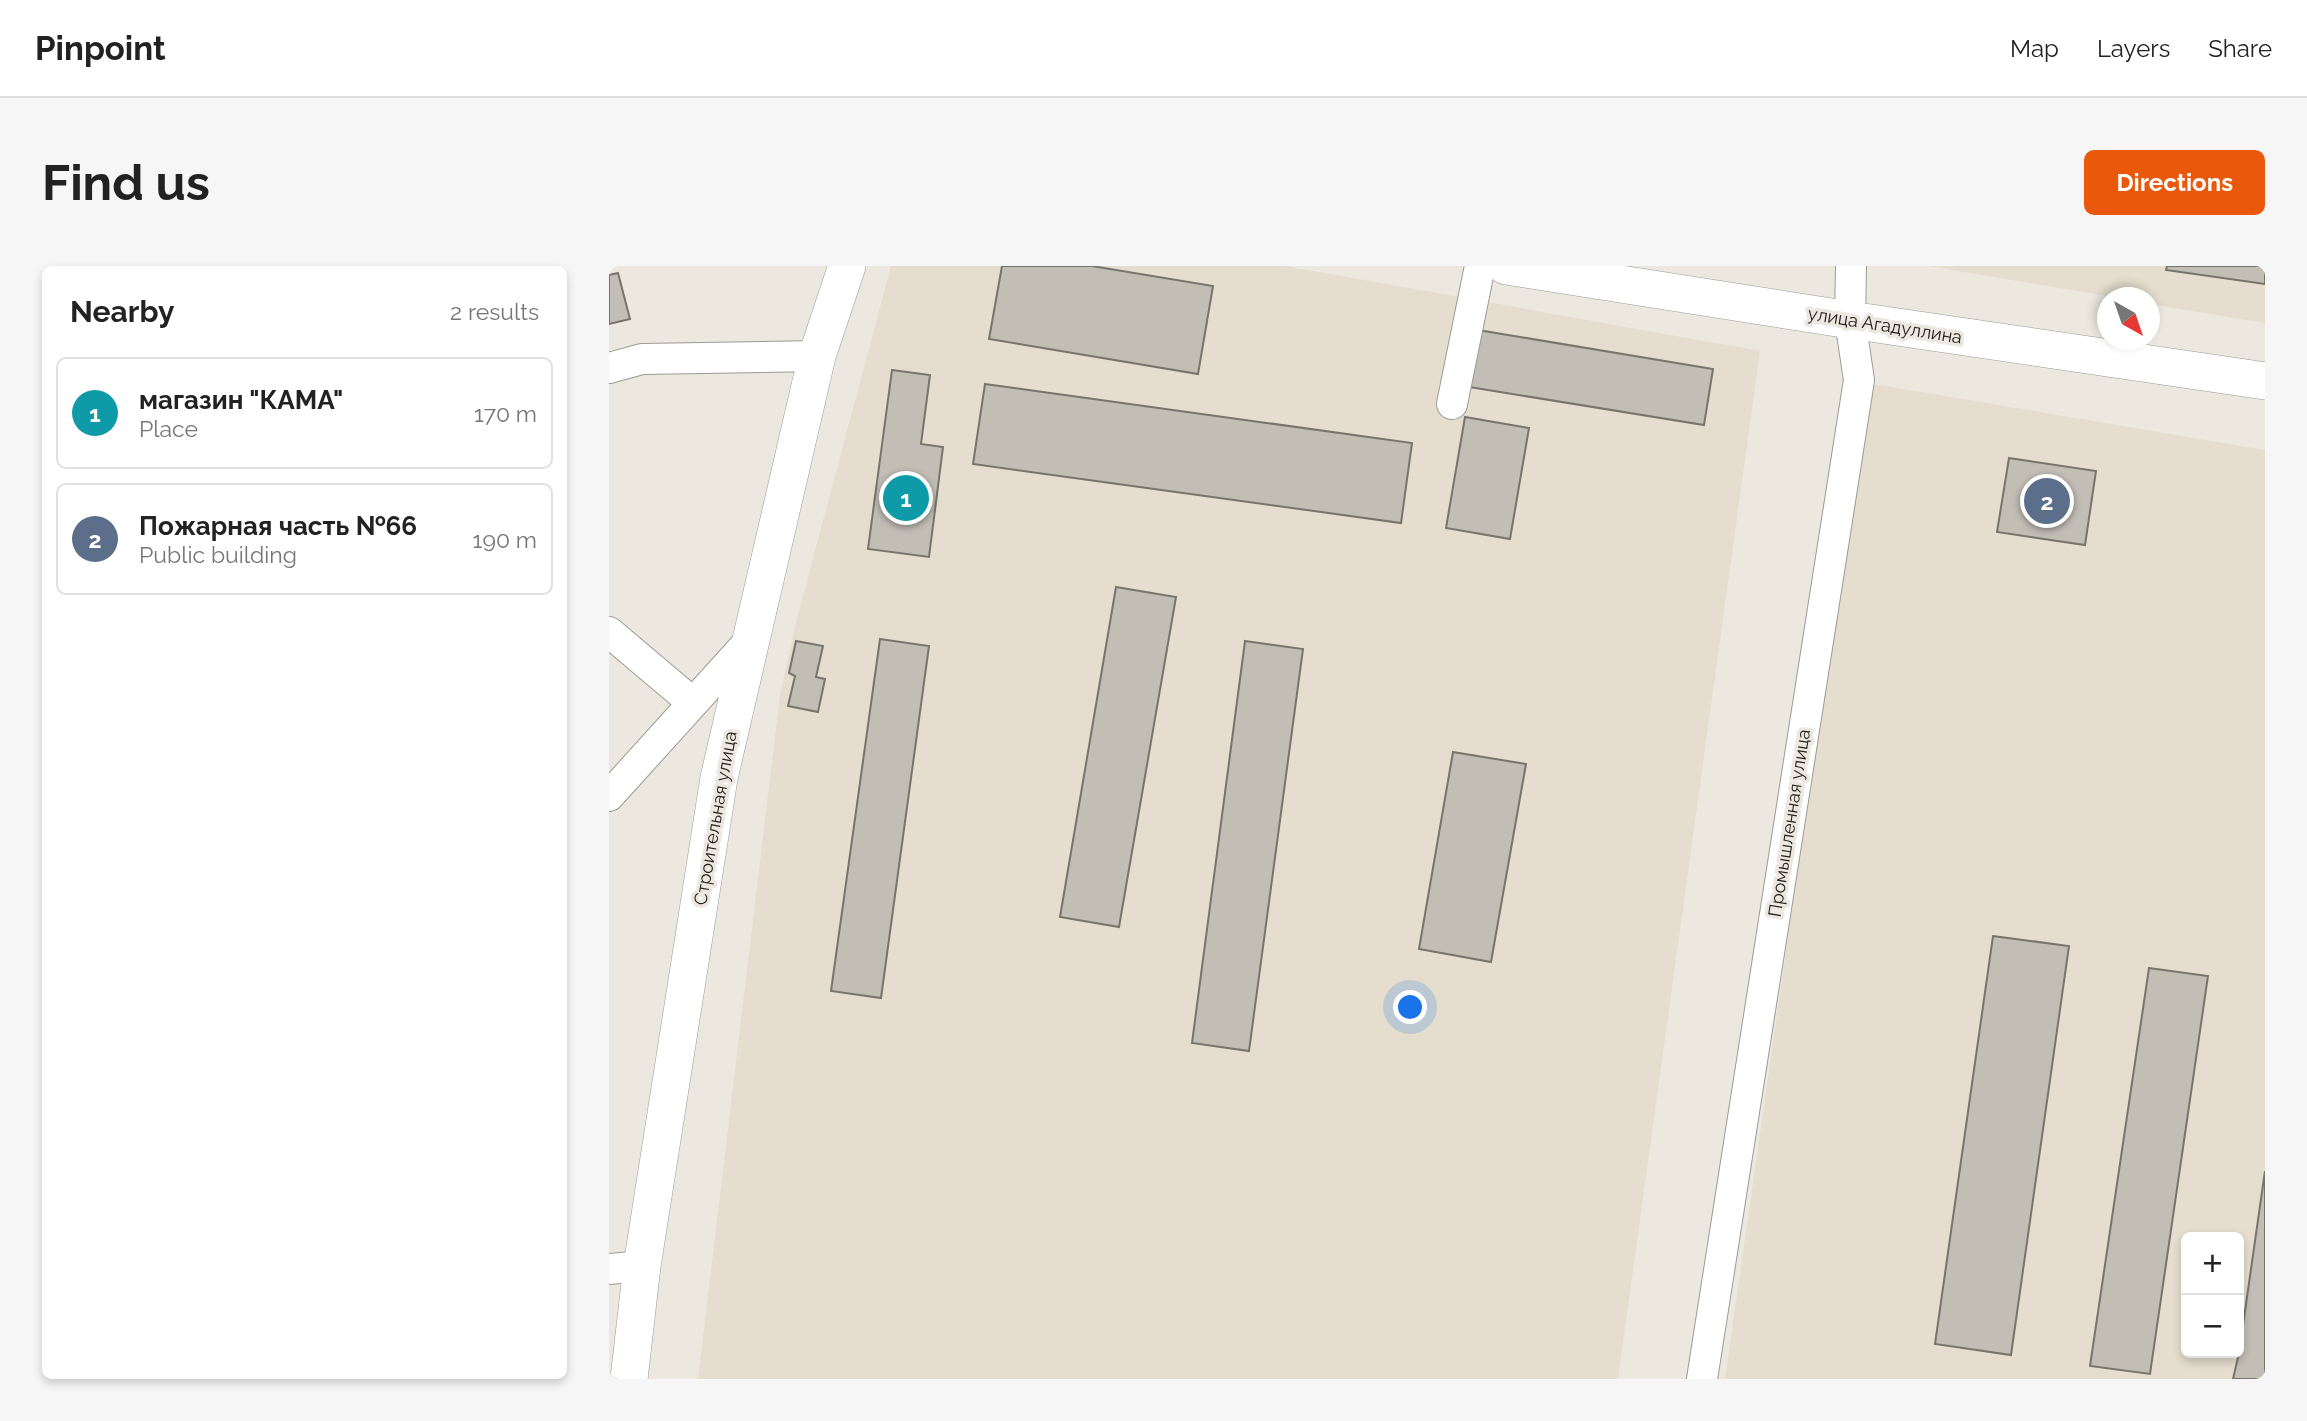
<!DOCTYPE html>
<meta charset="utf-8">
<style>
body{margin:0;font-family:Raleway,sans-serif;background:#f6f6f6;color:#222}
.controls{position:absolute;right:21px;bottom:21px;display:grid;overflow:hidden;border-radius:10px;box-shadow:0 4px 10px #0003}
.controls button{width:63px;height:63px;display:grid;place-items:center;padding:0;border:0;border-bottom:2px solid #e0e0e0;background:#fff;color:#222;font:35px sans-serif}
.compass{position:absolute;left:1488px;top:21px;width:63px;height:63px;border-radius:50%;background:#fff;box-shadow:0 4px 10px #0003;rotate:140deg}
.you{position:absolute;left:802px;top:742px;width:24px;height:24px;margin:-18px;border:5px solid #fff;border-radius:50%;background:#1a73e8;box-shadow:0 0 0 10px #1a73e833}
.badge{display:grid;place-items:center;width:46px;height:46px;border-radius:50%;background:#ea580c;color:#fff;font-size:23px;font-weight:700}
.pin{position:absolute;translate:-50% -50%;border:4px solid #fff;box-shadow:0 2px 7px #0006}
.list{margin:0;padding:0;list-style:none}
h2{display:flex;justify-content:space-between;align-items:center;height:91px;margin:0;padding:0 28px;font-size:30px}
h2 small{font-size:23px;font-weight:400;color:#767676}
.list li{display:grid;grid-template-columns:46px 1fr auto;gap:21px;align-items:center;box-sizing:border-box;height:112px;margin:0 14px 14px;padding:0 14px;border:2px solid #e0e0e0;border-radius:10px}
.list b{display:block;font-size:26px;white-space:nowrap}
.list p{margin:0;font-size:23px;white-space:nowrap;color:#767676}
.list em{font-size:23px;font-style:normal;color:#767676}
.map{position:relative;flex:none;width:1656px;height:1113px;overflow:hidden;border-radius:10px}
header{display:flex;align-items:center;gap:42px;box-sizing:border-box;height:98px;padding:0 35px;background:#fff;border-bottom:2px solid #e0e0e0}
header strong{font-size:33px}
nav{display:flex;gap:38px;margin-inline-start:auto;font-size:24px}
.intro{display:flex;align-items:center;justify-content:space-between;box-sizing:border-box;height:168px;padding:0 42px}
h1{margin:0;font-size:49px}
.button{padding:18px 32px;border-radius:10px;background:#ea580c;color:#fff;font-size:24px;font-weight:700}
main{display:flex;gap:42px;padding:0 42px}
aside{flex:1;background:#fff;border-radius:10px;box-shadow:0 4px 10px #0003}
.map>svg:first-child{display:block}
</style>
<header>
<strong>Pinpoint</strong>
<nav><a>Map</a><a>Layers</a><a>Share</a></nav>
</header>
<div class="intro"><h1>Find us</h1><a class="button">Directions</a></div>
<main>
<aside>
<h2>Nearby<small>2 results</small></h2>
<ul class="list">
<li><span class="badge" style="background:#0f9aa8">1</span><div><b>магазин &quot;КАМА&quot;</b><p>Place</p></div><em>170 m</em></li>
<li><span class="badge" style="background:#5c6f8a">2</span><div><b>Пожарная часть №66</b><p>Public building</p></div><em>190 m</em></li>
</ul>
</aside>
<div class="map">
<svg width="1656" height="1113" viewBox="0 0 1656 1113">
<rect width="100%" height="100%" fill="#ece8e0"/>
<path fill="#e5dece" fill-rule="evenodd" d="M282 0H677L1151 85 1009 1113H89L171 429 187 356Z
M1319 0H1656V57L1541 38 1540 32 1504 31Z
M1258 117 1656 184V1113H1116ZM1577 971H1630V1087H1577Z"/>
<path fill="#c2beb6" stroke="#77746c" stroke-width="2" d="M393 0H483L604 20 589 108 380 73Z
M1558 0H1656V18L1557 4Z
M9 7 21 53 0 58V9Z
M863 63 1104 103 1095 159 854 120Z
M283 104 321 109 312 178 334 181 320 291 259 283Z
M376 118 803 177 792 257 364 198Z
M856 151 920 162 901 273 837 262Z
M1400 192 1487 205 1476 279 1388 266Z
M507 321 567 331 510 661 451 651Z
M271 373 320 380 272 732 222 725Z
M187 375 214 380 207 411 216 413 209 446 179 440 186 410 180 407Z
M636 375 694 383 640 785 583 777Z
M844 486 917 498 882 696 810 683Z
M1384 670 1460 680 1402 1089 1326 1078Z
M1540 702 1599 710 1541 1108 1481 1100Z
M1656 905V1113H1624L1630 1087Z"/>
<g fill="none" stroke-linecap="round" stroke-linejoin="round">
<g stroke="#9d9a92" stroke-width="32">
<path id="minor" d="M0 102 33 93 208 90
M843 138 871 0
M0 366 84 437
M0 530 143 372
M0 1003 33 1000
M1093 1113 1250 114 1241 54 1242 0"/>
</g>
<g stroke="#9d9a92" stroke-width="38">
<path id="major" d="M897 0 1241 54 1656 115
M20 1113 33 1000 110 512 208 90 238 0"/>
</g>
<use href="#minor" stroke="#fff" stroke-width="30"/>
<use href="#major" stroke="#fff" stroke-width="37"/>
</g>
<g text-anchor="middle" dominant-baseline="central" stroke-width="7" stroke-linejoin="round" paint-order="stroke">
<g font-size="18" fill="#23211e" stroke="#ece8e0">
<text transform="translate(1276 59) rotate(9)">улица Агадуллина</text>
<text transform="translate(106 552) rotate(-80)">Строительная улица</text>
<text transform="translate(1180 557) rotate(-81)">Промышленная улица</text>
</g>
</g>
</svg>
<div class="controls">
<button>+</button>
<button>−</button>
</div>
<svg class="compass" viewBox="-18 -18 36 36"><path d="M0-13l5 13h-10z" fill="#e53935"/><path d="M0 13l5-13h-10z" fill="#767676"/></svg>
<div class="you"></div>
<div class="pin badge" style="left:297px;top:232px;background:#0f9aa8">1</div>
<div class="pin badge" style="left:1438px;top:235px;background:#5c6f8a">2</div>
</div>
</main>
